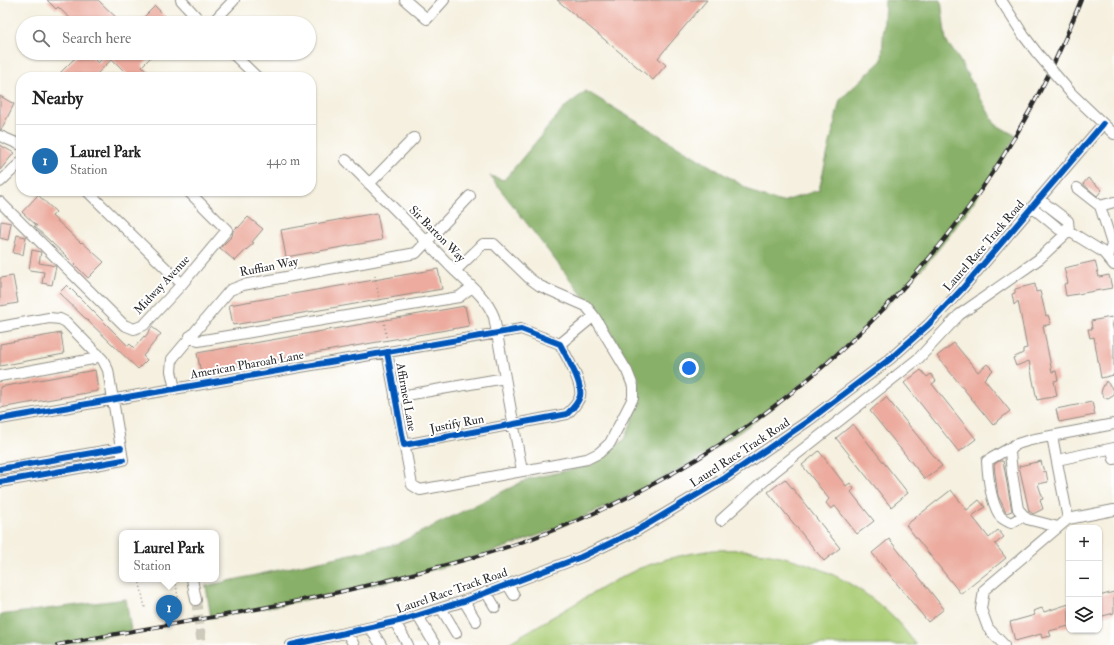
<!DOCTYPE html>
<meta charset="utf-8">
<style>
body{margin:0;font-family:"IM FELL Double Pica",serif;background:#f6f6f6;color:#222}
.controls{position:absolute;right:12px;bottom:12px;display:grid;overflow:hidden;border-radius:8px;box-shadow:0 1px 3px #0004}
.controls button{width:36px;height:36px;display:grid;place-items:center;padding:0;border:0;border-bottom:1px solid #e0e0e0;background:#fff;color:#222;font:20px sans-serif}
.you{position:absolute;left:689px;top:368px;width:14px;height:14px;margin:-10px;border:3px solid #fff;border-radius:50%;background:#1a73e8;box-shadow:0 0 0 6px #1a73e833}
.badge{display:grid;place-items:center;width:26px;height:26px;border-radius:50%;background:#1f6fb2;color:#fff;font-size:13px;font-weight:700}
.pin{position:absolute;translate:-50% -33px;filter:drop-shadow(0 1px 2px #0008)}
.pin::after{content:'';position:absolute;top:21px;width:14px;height:12px;background:inherit;clip-path:polygon(0 0,100% 0,50% 100%)}
.popup{position:absolute;left:119px;top:530px;width:100px;height:52px;box-sizing:border-box;display:grid;place-content:center;border-radius:8px;background:#fff;filter:drop-shadow(0 1px 3px #0005);font-size:13px;white-space:nowrap;color:#767676}
.popup b{font-size:15px;color:#222}
.popup::after{content:'';position:absolute;left:50%;top:100%;margin-left:-8px;border:8px solid transparent;border-top-color:#fff}
.list{margin:0;padding:0;list-style:none}
h2{display:flex;justify-content:space-between;align-items:center;height:52px;margin:0;padding:0 16px;font-size:17px}
h2 small{font-size:13px;font-weight:400;color:#767676}
.list li{display:grid;grid-template-columns:26px 1fr auto;gap:12px;align-items:center;box-sizing:border-box;height:72px;padding:0 16px;border-top:1px solid #e0e0e0}
.list b{display:block;font-size:15px;white-space:nowrap}
.list p{margin:0;font-size:13px;white-space:nowrap;color:#767676}
.list em{font-size:13px;font-style:normal;color:#767676}
.icon{flex:none;width:22px;height:22px;fill:none;stroke:currentColor;stroke-width:2;stroke-linecap:round;stroke-linejoin:round}
.map{position:relative;flex:none;width:1114px;height:645px;overflow:hidden}
.search{position:absolute;background:#fff;box-shadow:0 1px 3px #0004;left:16px;top:16px;width:300px;height:44px;display:flex;align-items:center;gap:10px;box-sizing:border-box;padding:0 14px;border-radius:22px;color:#767676;font-size:15px}
.panel{position:absolute;background:#fff;box-shadow:0 1px 3px #0004;left:16px;top:72px;width:300px;height:124px;border-radius:16px}
.map>svg:first-child{display:block}
</style>
<div class="map">
<svg width="1114" height="645" viewBox="0 0 1114 645">
<rect width="100%" height="100%" fill="#fff"/>
<filter id="ink" filterUnits="userSpaceOnUse"><feTurbulence type="fractalNoise" baseFrequency=".025" numOctaves="2"/><feDisplacementMap in="SourceGraphic" scale="8" xChannelSelector="R" yChannelSelector="G"/><feConvolveMatrix kernelMatrix="1 2 1 2 8 2 1 2 1" color-interpolation-filters="sRGB"/></filter>
<filter id="wash" filterUnits="userSpaceOnUse"><feTurbulence type="fractalNoise" baseFrequency=".012" numOctaves="4" result="noise"/><feDisplacementMap in="SourceGraphic" scale="16" xChannelSelector="R" yChannelSelector="G"/><feGaussianBlur stdDeviation="0.9" result="paint"/><feColorMatrix in="noise" values="0 0 0 0 0 0 0 0 0 0 0 0 0 0 0 0 0 1.4 0 .05"/><feComposite in="paint" operator="in"/></filter>
<g filter="url(#wash)">
<rect width="100%" height="100%" fill="#f5f0df"/>
<path fill="#abcd76" stroke="#6b7c50" d="M713 550C728 550 743 549 758 552 819 560 881 593 916 645H505L612 582 640 568 667 559 688 554Z"/>
<path fill="#88b067" stroke="#5a6e49" d="M885 0H941L946 41 957 56 995 124 1016 136C985 187 951 238 910 282 899 294 887 305 875 316 860 331 846 347 830 361 819 371 807 379 796 388 783 399 771 409 758 419 704 458 644 491 583 517 466 569 337 595 211 618L206 586 397 544 528 479 592 465 625 439 639 403 636 379 611 332 490 176 504 180 565 107 586 91 760 196 782 202 819 190 840 100 882 60Z
M126 599 131 631 57 645H0V615Z"/>
<g id="blocks">
<path fill="#ecab9e" d="M47 0H98L122 23H75L58 7 56 9Z
M557 0H707L658 58 666 65 653 80Z
M155 6 172 23H138Z
M80 53H88L98 63 107 54 106 53H155L142 66 154 77H130L112 59 94 77H56Z
M0 96 14 104 1 130H0Z
M0 145 14 153 0 170Z
M1088 178 1102 190 1097 196 1083 184Z
M38 195 56 212 52 216 81 243 82 242 104 262 88 278 66 256 34 226H37L22 212Z
M377 213 382 240 286 257 281 230Z
M248 217 263 229 252 242 254 243 246 250 235 261 220 248 232 236 233 231 237 227 238 228Z
M1 221 11 223 8 240 0 238Z
M17 235 26 237 23 255 13 253Z
M32 250 41 252 39 263 56 266 52 285 42 283 44 272 29 270Z
M1095 261 1099 277 1109 275 1112 288 1066 296 1064 284 1068 283 1064 268Z
M438 269 442 289 233 325 229 305Z
M13 276 18 303 0 306V278Z
M1035 284 1036 292 1040 291 1046 316 1048 315 1051 324 1043 326 1052 372 1056 371 1058 380 1054 381 1057 396 1037 400 1029 361 1016 366 1013 358 1023 353V349L1027 348 1018 301 1014 305 1012 294 1015 293V289Z
M67 285 128 346 130 344 134 348 144 336 145 337 152 327 161 334 143 356 147 360 138 369 59 293Z
M465 306 469 326 201 373 197 353Z
M1111 317 1114 333V375L1101 378 1094 337 1090 338 1088 329H1092L1091 321Z
M61 333 64 354 0 366V344Z
M954 343 978 372 987 364 993 370 984 379 1010 411 993 425 937 356Z
M95 370 98 391 0 408V387Z
M921 370 927 377 931 374 936 381 932 384 976 439 959 452 904 383Z
M1106 381 1114 390 1113 396 1108 399 1104 398 1101 393 1102 389Z
M886 397 942 466 925 479 870 411Z
M1092 402 1095 415 1059 422 1056 409Z
M853 424 908 493 891 507 836 438Z
M819 451 846 486 850 483 854 489 851 492 874 521 857 534 835 506 831 509 826 503 829 499 802 465Z
M999 461H1003L1012 511 1006 513 998 495 995 474 994 465Z
M1041 461 1044 472 1046 471 1048 482 1038 484 1043 499 1040 500 1043 509 1033 514 1029 511 1019 466Z
M785 479 840 548 824 561 768 492Z
M951 490 967 510 979 500 985 507 972 516 989 538 998 530 1004 537 995 544 1006 558 961 594 906 525Z
M889 539 944 609 928 622 872 553Z
M1114 592V613L1099 617V596Z
M1069 604V626L1049 631 1051 636 1042 638 1041 634 1015 641 1010 622 1035 615 1033 611 1042 608 1044 612Z"/>
</g>
</g>
<g filter="url(#ink)">
<use href="#blocks" fill-opacity="0" stroke="#908e85" stroke-width="1"/>
<g fill="none" stroke-linecap="round" stroke-linejoin="round">
<path stroke="#cdc9bb" stroke-width="10" stroke-dasharray="10 5" stroke-linecap="butt" d="M196 600 202 645"/>
<g stroke="#908e85" stroke-width="12">
<path id="minor" d="M181 0 202 23
M405 0 427 19 444 0
M1001 0 1024 36 1037 53
M212 23 234 0
M232 53 257 77
M1071 93 1114 134
M0 136 21 145
M346 160C381 196 417 231 451 267 467 283 486 296 494 317L522 471
M0 182 21 162
M369 184 414 138
M1077 188 1100 206
M87 191 182 284
M0 202 124 325 134 329 144 325 182 284 227 230 188 191
M1032 207 1059 229 1069 231 1068 221 1039 199
M1108 258 1112 244 1100 206 1114 202
M0 327 49 318 60 319 66 322 103 360 108 370 123 460 0 482
M190 336 198 341 459 297 472 287
M560 344 594 316
M387 352 412 485 420 490 587 459 599 453 610 443 633 398V386L627 371 594 316 586 306 540 286 529 278 494 244H483L455 271
M0 376 93 359 98 354
M175 389 171 371 172 359 230 290 243 285 416 253 470 196
M395 397 505 378
M0 419 521 329 560 344C566 356 583 383 580 396 578 404 572 409 567 414L404 445
M1052 436 1068 519
M1013 446 987 461C988 478 991 502 1000 516 1002 519 1007 521 1011 523L1023 516
M1112 449 1114 459
M1057 460 1114 448
M0 469 121 448
M721 520 774 472 919 358 959 315 1039 259 1069 231 1103 252 1114 265
M1058 527 1027 519 1018 509 1012 473 1010 452 1014 445 1030 440 1114 424
M192 579 196 600
M508 585 514 595
M486 592 495 607
M464 601 476 621
M441 608 456 633
M418 616 435 645
M395 622 408 645
M370 628 381 645
M347 633 354 645
M291 645 403 620 464 601 581 557 638 530 725 478 808 421 890 359 928 325 962 289 1103 124
M1004 645 988 628 981 609 984 590 1068 519 1114 510"/>
</g>
<path stroke="#908e85" stroke-width="1.5" stroke-dasharray="1 3" stroke-linecap="butt" d="M375 276 379 298 381 301
M384 320 387 343
M139 579 145 608
M166 618V608L177 603 178 598 176 583"/>
<use href="#minor" stroke="#fff" stroke-width="10"/>
<g stroke="#2b2b2b" stroke-width="4">
<path id="rail" d="M57 645C137 629 217 618 297 601 358 589 418 573 478 556 752 476 979 266 1081 0"/>
</g>
<use href="#rail" stroke="#fff" stroke-width="2.5" stroke-dasharray="8" stroke-linecap="butt"/>
<g stroke="#908e85" stroke-width="12" stroke-linecap="butt">
<path id="minor-bridge" d="M1037 53 1071 93"/>
</g>
<use href="#minor-bridge" stroke="#fff" stroke-width="10"/>
<g stroke="#fff" stroke-width="8">
<path id="cycleway" d="M0 419 521 329 560 344C566 356 583 383 580 396 578 404 572 409 567 414L404 445 387 352
M0 469 121 448
M0 482 123 460
M291 645 403 620 464 601 581 557 638 530 725 478 808 421 890 359 928 325 962 289 1103 124"/>
</g>
<use href="#cycleway" stroke="#0057b8" stroke-width="6"/>
</g>
</g>
<g text-anchor="middle" dominant-baseline="central" stroke-width="4" stroke-linejoin="round" paint-order="stroke">
<g font-size="12" fill="#2b2b2b" stroke="#fff">
<text transform="translate(437 234) rotate(45)">Sir Barton Way</text>
<text transform="translate(984 246) rotate(-49)">Laurel Race Track Road</text>
<text transform="translate(269 267) rotate(-11)">Ruffian Way</text>
<text transform="translate(162 285) rotate(-47)">Midway Avenue</text>
<text transform="translate(247 365) rotate(-10)">American Pharoah Lane</text>
<text transform="translate(406 397) rotate(80)">Affirmed Lane</text>
<text transform="translate(457 424) rotate(-11)">Justify Run</text>
<text transform="translate(740 453) rotate(-33)">Laurel Race Track Road</text>
<text transform="translate(452 591) rotate(-19)">Laurel Race Track Road</text>
</g>
</g>
</svg>
<div class="controls">
<button>+</button>
<button>−</button>
<button><svg class="icon" aria-label="layers" viewBox="0 0 24 24"><path d="M12 4l9 5-9 5-9-5zM3 14l9 5 9-5"/></svg></button>
</div>
<div class="you"></div>
<div class="pin badge" style="left:169px;top:628px">1</div>
<div class="popup"><b>Laurel Park</b>Station</div>
<div class="search"><svg class="icon" aria-label="search" viewBox="0 0 24 24"><circle cx="10" cy="10" r="6"/><path d="M15 15l6 6"/></svg>Search here</div>
<section class="panel">
<h2>Nearby<small></small></h2>
<ul class="list">
<li><span class="badge">1</span><div><b>Laurel Park</b><p>Station</p></div><em>440 m</em></li>
</ul>
</section>
</div>
